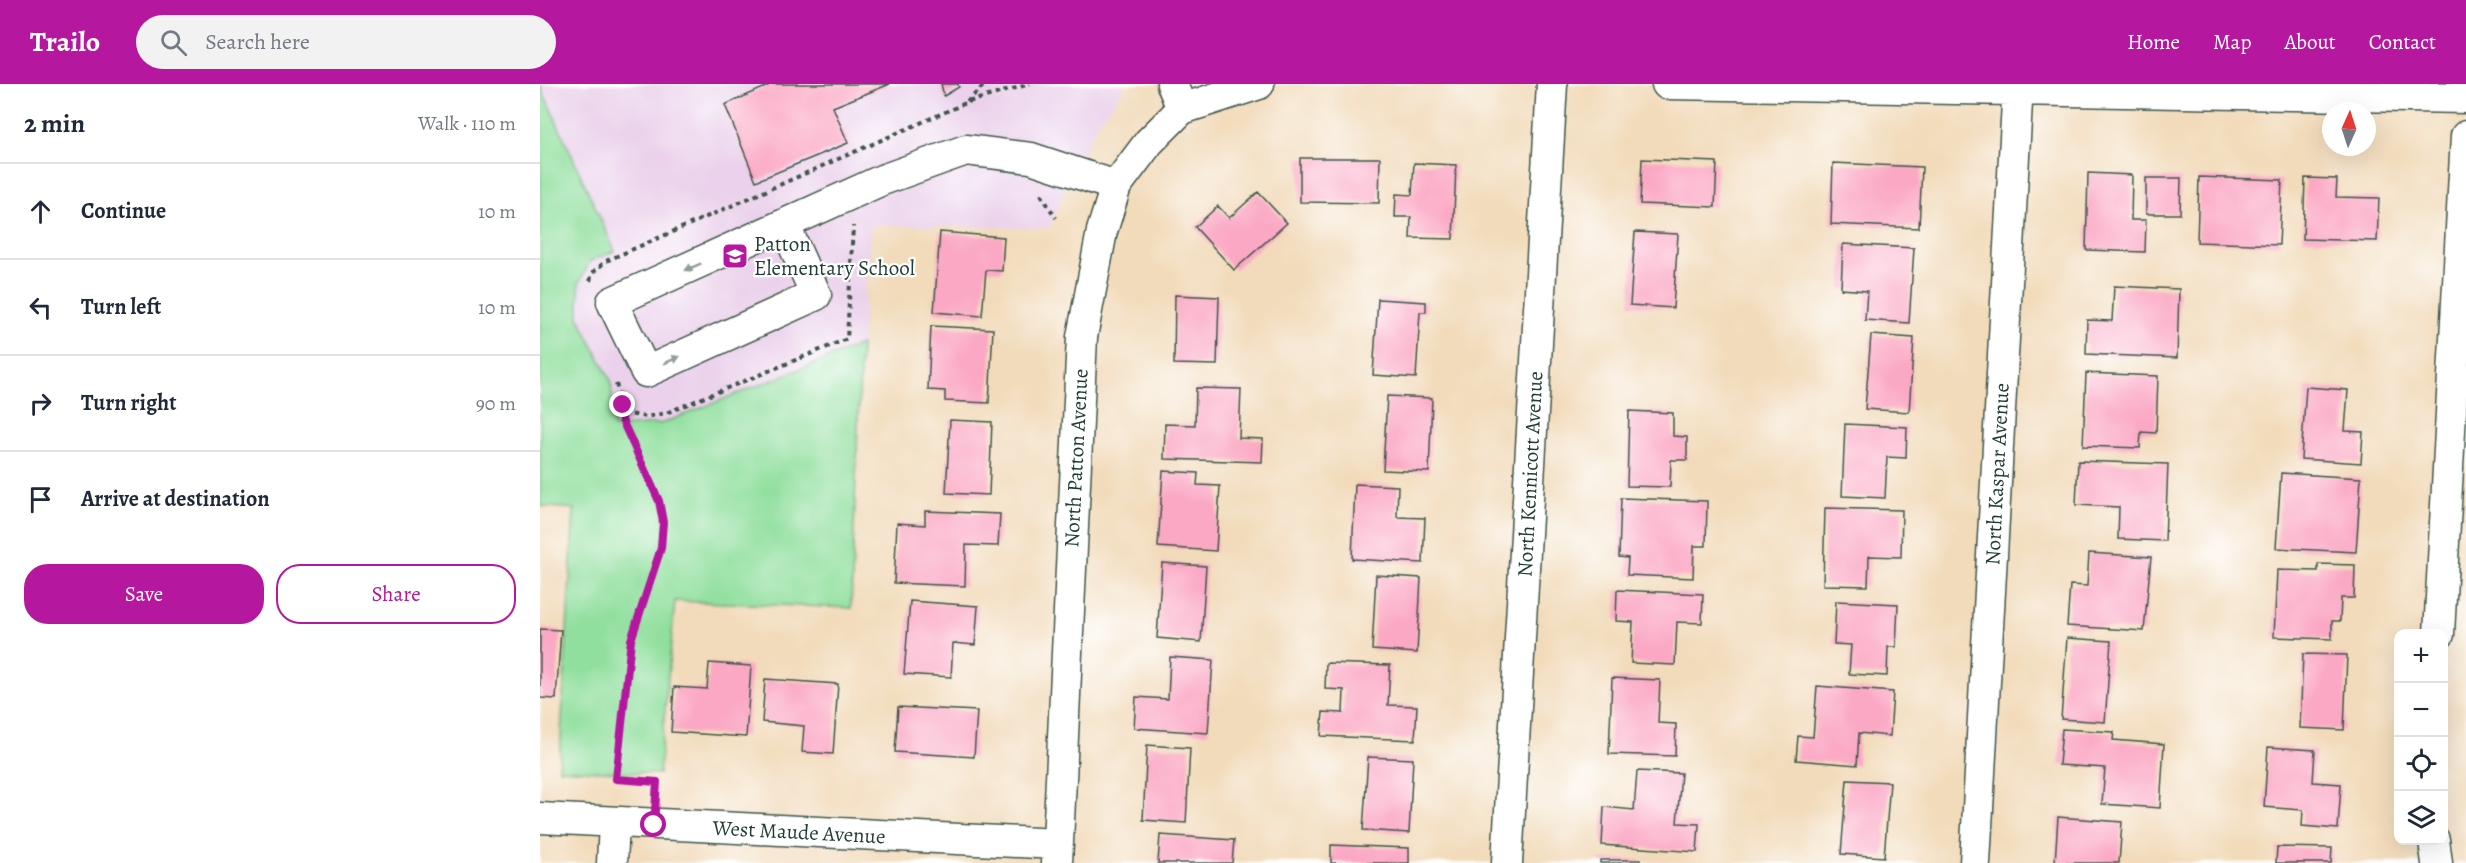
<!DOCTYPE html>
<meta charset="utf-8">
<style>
body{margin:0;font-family:Alegreya,serif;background:#f2f2f3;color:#1f2937}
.controls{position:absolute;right:18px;bottom:18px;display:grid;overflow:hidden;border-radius:12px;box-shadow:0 6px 24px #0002}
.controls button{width:54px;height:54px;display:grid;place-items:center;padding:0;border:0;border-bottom:2px solid #e0e1e3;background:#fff;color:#1f2937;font:30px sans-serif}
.compass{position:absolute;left:1782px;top:18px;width:54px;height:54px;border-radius:50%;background:#fff;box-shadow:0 6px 24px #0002;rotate:3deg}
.stop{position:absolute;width:18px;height:18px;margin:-14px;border:4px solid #b5179e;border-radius:50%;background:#fff}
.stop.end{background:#b5179e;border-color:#fff;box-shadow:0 2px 6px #0008}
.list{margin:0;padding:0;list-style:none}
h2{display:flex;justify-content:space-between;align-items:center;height:78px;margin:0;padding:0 24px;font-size:26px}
h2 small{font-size:20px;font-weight:400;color:#747a83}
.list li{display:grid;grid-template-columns:39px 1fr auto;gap:18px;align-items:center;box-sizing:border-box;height:96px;padding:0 24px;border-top:2px solid #e0e1e3}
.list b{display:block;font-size:22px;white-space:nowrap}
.list em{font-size:20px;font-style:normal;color:#747a83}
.actions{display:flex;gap:12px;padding:18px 24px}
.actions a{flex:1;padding:14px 0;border:2px solid #b5179e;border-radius:24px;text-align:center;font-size:21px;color:#b5179e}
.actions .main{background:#b5179e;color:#fff}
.icon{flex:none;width:33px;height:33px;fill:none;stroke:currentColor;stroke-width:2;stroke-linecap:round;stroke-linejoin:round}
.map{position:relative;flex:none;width:1926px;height:779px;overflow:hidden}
header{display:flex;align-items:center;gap:36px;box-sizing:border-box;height:84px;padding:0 30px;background:#b5179e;color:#fff}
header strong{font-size:28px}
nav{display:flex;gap:33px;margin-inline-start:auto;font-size:21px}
.search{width:420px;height:54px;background:#f2f2f3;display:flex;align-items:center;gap:15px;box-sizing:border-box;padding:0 21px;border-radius:33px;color:#747a83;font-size:22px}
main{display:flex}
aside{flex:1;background:#fff}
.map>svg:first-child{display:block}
</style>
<header>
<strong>Trailo</strong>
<div class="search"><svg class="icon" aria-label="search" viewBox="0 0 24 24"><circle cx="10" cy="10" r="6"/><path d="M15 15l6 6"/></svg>Search here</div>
<nav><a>Home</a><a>Map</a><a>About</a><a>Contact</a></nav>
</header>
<main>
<aside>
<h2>2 min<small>Walk · 110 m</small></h2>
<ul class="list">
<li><svg class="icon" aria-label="ahead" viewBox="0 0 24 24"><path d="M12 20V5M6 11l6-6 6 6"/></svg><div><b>Continue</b></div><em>10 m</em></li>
<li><svg class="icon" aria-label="left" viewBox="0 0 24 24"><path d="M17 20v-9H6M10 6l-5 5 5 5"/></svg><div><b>Turn left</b></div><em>10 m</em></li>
<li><svg class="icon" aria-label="right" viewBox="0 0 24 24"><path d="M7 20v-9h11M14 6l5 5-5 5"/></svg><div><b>Turn right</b></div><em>90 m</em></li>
<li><svg class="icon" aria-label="arrive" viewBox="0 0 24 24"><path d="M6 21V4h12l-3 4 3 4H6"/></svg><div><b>Arrive at destination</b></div></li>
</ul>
<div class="actions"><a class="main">Save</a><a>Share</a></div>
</aside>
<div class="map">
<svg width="1926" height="779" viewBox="0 0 1926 779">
<rect width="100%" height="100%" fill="#fff"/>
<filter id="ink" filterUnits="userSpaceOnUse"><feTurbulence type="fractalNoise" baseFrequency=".0167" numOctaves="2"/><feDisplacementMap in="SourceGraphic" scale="12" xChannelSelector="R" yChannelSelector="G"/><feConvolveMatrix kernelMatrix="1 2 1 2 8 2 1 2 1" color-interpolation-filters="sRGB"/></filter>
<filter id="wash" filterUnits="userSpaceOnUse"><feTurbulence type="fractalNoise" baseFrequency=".008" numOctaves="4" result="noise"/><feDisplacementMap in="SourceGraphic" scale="24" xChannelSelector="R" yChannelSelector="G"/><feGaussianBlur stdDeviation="1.35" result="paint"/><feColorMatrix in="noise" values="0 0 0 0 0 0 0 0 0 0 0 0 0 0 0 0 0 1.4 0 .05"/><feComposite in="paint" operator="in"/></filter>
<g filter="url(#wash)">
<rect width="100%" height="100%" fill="#f2dbbb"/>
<path fill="#ebd1eb" d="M0 0H582L583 6 560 36 540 73 509 144 331 141 321 261 123 339 74 344 71 297 39 234V199L50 177 74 167Z"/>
<path fill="#91df9e" stroke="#588e69" stroke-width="1.5" d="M0 1 75 167 50 177 39 199V234L71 297 74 344 123 339 321 261 311 524 135 517 119 690 19 685 34 425 0 422Z"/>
<g id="blocks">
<path fill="#fba8c4" d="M227 0H350L293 23 308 59 216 97 185 21 228 2Z
M401 0H418L419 3 404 12Z
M760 74H840L839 119 760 118Z
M1102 75 1177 78 1175 123 1100 120Z
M874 79 916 81 913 155 870 154 871 133H855L856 110 872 111Z
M1293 79 1382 83 1379 144 1291 140Z
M1548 89 1592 91 1591 136H1606L1605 168 1546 166Z
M1659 93 1742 96 1739 161 1657 158Z
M1606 94H1641L1640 130H1606Z
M1765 94 1797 95 1796 113 1839 114 1837 157 1763 155Z
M718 108 747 139 694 186 655 143 678 122 689 134Z
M400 148 464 153 462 187 446 186 442 232 394 228Z
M1095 148 1138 150 1133 224 1090 221Z
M1303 160 1374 164 1369 239 1325 236 1327 207 1301 205Z
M1574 202 1639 205 1637 274 1546 270 1547 236 1572 237Z
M635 211 679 213 677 281 634 280Z
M838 215 886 218V228H880L876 294 833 291Z
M391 242 453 245 449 319 405 317V307L388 306Z
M1331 251 1374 254 1369 328 1325 325Z
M1546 289 1618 292 1616 349 1601 348 1600 364 1543 362Z
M1766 303 1808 306 1805 347 1823 348 1821 379 1761 375Z
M656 304 701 305 699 354 723 355 722 378 624 375 625 340 655 341Z
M847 312 892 314 889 388 843 386Z
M1089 327 1133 329V352L1147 353V376H1131L1130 403 1087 402Z
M410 336 452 338 449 411 406 409Z
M1305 340 1367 343 1366 374 1347 373 1345 414 1302 412Z
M1538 377 1628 380 1625 457 1578 455 1579 423 1536 421Z
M623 387 658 389 657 401 680 402 676 467 618 463Z
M1741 389 1821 394 1816 468 1736 464Z
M815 400 858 402 857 433 885 434 883 479 812 475Z
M1081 414 1167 417 1166 462H1154L1153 494 1087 491 1088 474 1079 473Z
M1285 424 1362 426 1361 473 1329 472 1328 502 1283 501Z
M385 427 460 430 458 462 426 461 425 502 354 499 357 439 385 441Z
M1549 469 1611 473 1604 547 1527 542 1530 501 1547 502Z
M622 479 666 482 661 558 617 554Z
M1778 480 1815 481 1814 514H1801L1800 537H1792V555L1734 553 1737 486 1778 487Z
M836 491 881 494 877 569 832 566Z
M1077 506 1163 510 1162 539 1137 538 1135 581 1091 579 1093 538 1076 537Z
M370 517 438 522 435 561 413 559 411 593 364 590Z
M1296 517 1358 520 1356 563H1348L1347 592 1309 590 1311 561 1294 560Z
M0 545 21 546 16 615 0 614Z
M1527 554 1571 557 1565 638 1521 635Z
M1763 570 1807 571 1804 646 1760 644Z
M630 573 673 576 668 649 594 644 596 613 628 615Z
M169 579 211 582 206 653 131 648 134 603 167 605Z
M786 579 850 581 848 621 877 622 875 656 781 652 783 628 803 629 804 606 785 605Z
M1072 594 1120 596 1118 639 1136 640 1135 672 1069 670Z
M225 595 298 600 293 670 262 668 264 642 222 638Z
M1277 602 1353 608 1350 652 1319 649 1317 681 1256 676 1258 652 1273 653Z
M358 623 437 627 434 673 355 668Z
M1522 645 1574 648 1573 656 1624 660 1620 724 1562 720 1565 684 1519 681Z
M607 661 650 664 646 739 603 736Z
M1728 663 1775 666 1773 698 1801 700 1798 745 1762 742 1763 726 1724 723Z
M828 673 873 675 869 749 823 746Z
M1097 687 1141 689 1137 739 1159 740 1157 768 1062 761 1064 723 1094 726Z
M1307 696 1350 698 1344 773 1301 770Z
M1518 733 1582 738 1579 779H1515Z
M620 751 694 756 692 779H618Z
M791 761 869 764V779H791Z
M1737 763 1792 764 1791 779H1736Z
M1060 776H1100V779H1060Z"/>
</g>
</g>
<g filter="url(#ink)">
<use href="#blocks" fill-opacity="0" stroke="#3f5548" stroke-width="1.5"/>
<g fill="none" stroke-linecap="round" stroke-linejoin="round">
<g stroke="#3f5548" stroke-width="33">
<path id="minor" d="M632 0 642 25
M1127 0 1926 14
M245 142 276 211 106 288 72 218 342 96 426 66 491 74 576 102
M1899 550 1926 52
M0 734 517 760
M1894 756 1897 779
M72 779 74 739
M517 779 542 253 562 147 576 102 609 58 642 25 719 0
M967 779 1012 0
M1435 779 1478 0"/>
</g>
<path stroke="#3f5548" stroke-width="4" stroke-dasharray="4.5 4.5" stroke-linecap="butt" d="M427 18 445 0
M501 110 516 134
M50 197 52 189 66 177 428 18 490 0
M76 300 83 321 82 336 119 417 123 438 121 464 91 556 76 695 117 697 116 710
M83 329 106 333 126 329 307 255 313 142"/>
<use href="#minor" stroke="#fff" stroke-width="30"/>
</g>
<defs><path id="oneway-solid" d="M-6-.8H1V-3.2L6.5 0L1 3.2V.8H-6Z" transform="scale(1.5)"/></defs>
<g fill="#8f9e9a">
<use href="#oneway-solid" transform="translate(153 183) rotate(156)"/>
<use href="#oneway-solid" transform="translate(132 276) rotate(-24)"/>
</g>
</g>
<g fill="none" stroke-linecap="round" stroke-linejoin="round" filter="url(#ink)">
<path stroke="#b5179e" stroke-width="8" d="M83 321 82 336 119 417 123 438 121 464 91 556 76 695 117 698 114 741"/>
</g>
<defs>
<g id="school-square" transform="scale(1.35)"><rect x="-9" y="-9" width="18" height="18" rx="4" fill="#b5179e" stroke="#fff"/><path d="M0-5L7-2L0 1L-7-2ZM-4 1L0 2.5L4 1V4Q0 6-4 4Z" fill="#fff"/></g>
</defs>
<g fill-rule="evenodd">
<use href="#school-square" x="195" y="172"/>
</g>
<g text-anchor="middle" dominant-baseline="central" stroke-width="4.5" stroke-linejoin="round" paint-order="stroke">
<g font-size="21" fill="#1f3d34" stroke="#fff" text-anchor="start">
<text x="214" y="160">Patton<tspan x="214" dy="24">Elementary School</tspan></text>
</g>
<g font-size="21" fill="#1f3d34" stroke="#fff">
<text transform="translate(536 374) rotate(-87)">North Patton Avenue</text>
<text transform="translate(990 390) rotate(-87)">North Kennicott Avenue</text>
<text transform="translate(1457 390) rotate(-87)">North Kaspar Avenue</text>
<text transform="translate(259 748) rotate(3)">West Maude Avenue</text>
</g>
</g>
</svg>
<div class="controls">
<button>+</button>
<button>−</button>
<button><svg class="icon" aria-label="locate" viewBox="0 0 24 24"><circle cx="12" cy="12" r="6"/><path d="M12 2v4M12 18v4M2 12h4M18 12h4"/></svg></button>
<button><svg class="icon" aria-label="layers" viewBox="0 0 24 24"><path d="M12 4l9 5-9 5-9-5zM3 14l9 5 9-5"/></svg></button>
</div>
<svg class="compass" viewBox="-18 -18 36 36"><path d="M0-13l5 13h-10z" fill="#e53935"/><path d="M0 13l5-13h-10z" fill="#747a83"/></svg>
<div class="stop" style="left:114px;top:741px"></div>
<div class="stop end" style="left:83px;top:321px"></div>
</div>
</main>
